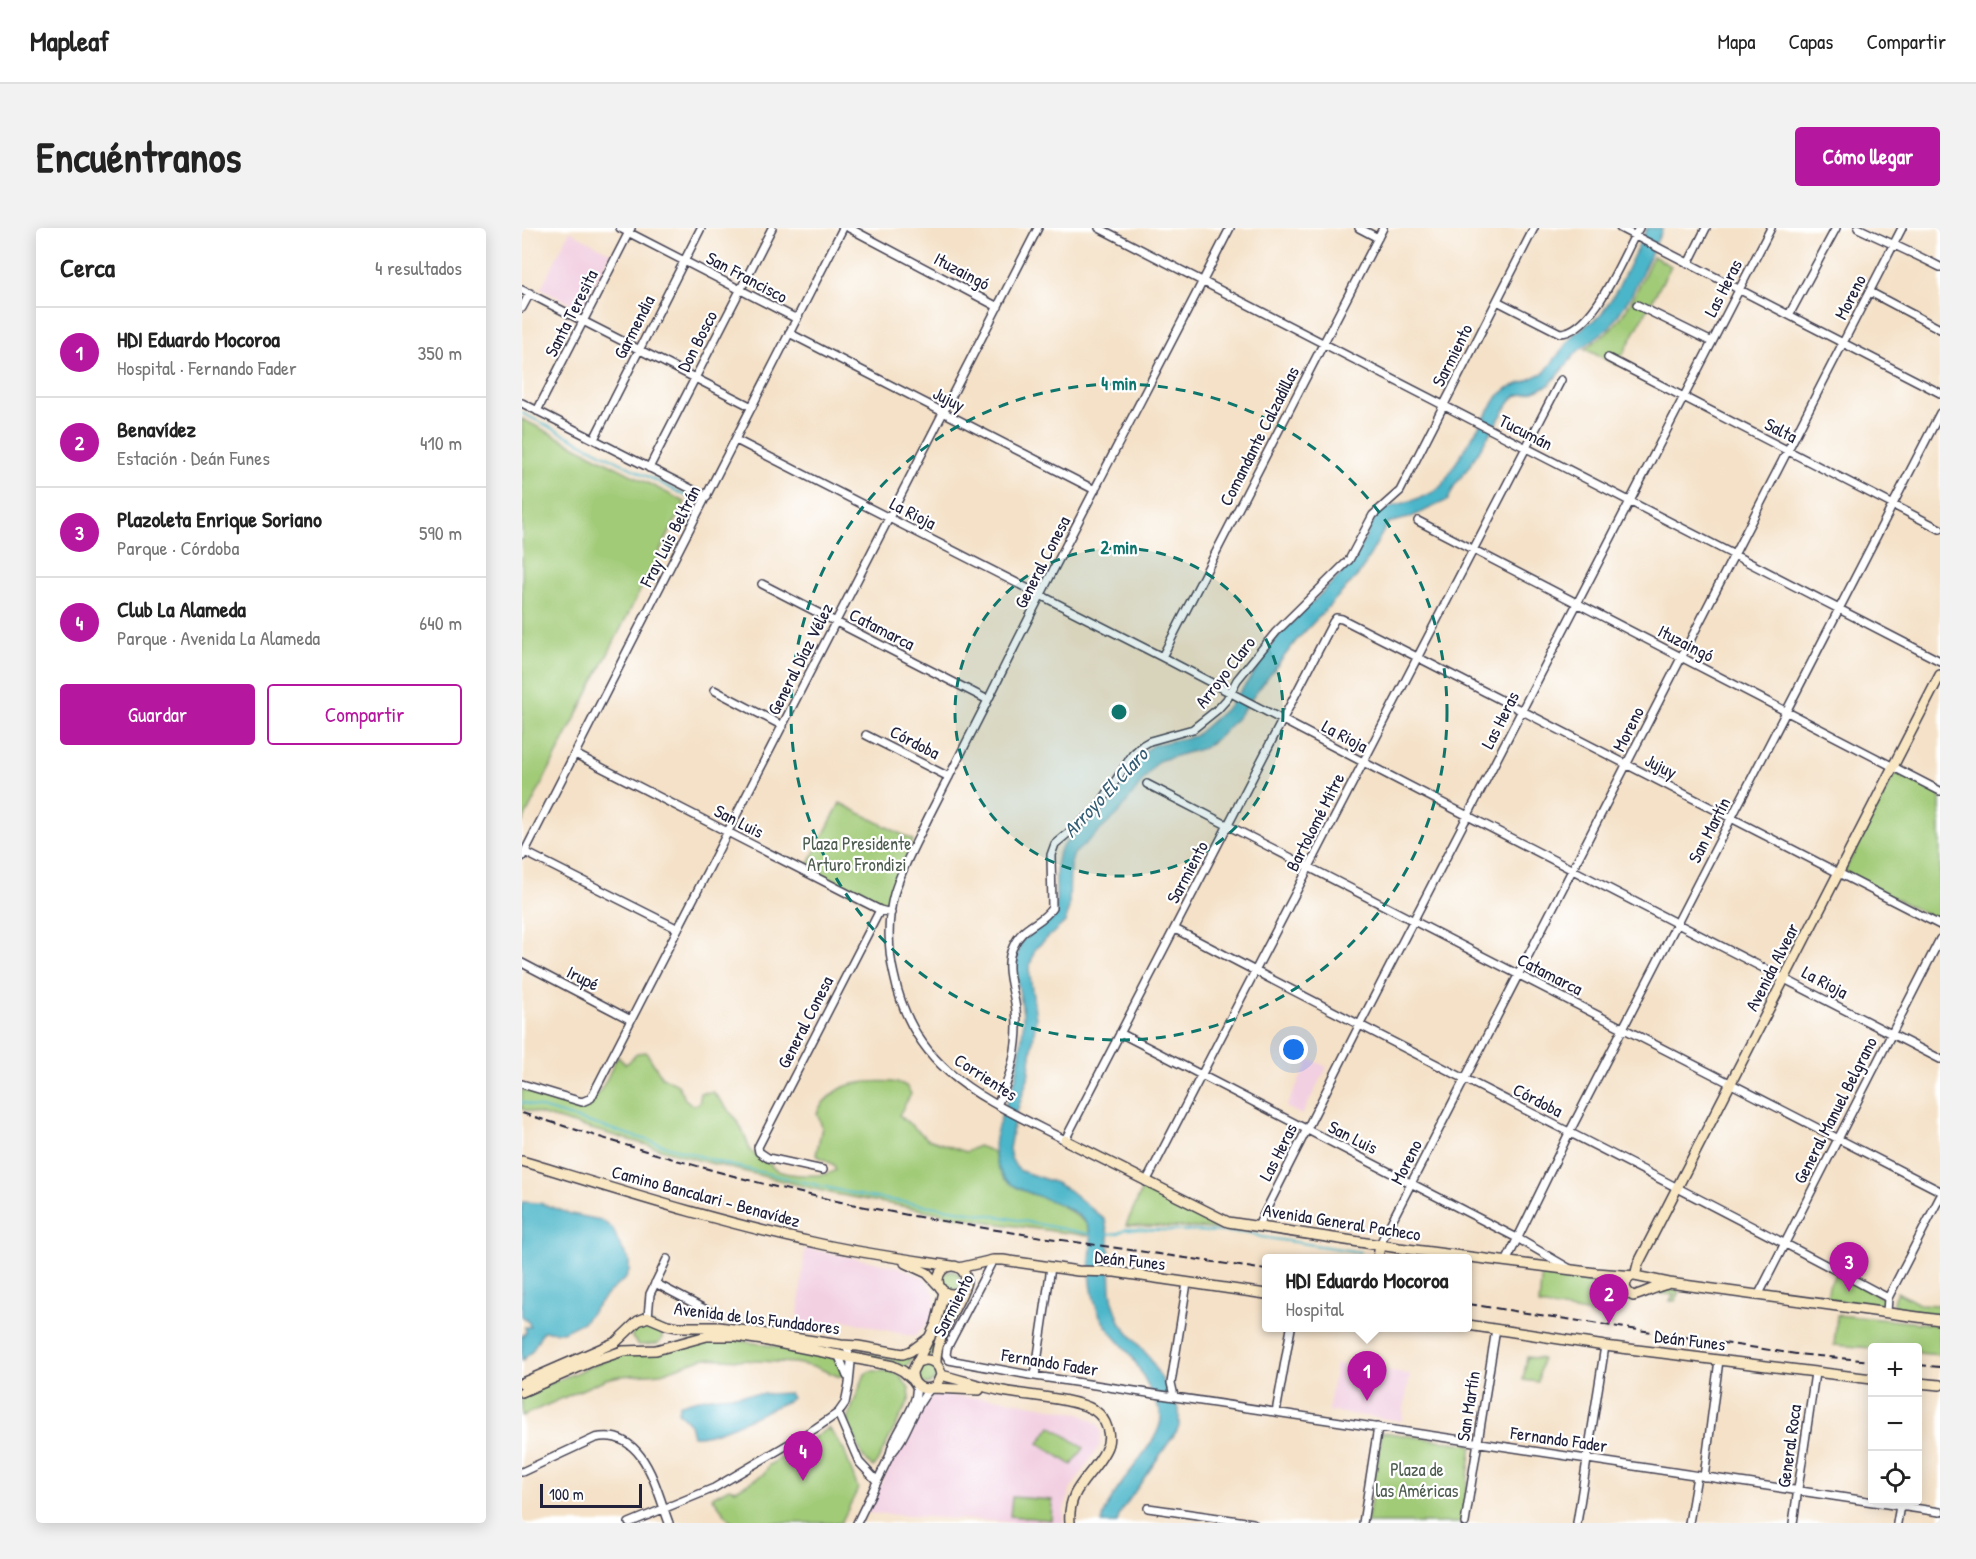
<!DOCTYPE html>
<html lang="es">
<meta charset="utf-8">
<style>
body{margin:0;font-family:"Patrick Hand",sans-serif;background:#f2f2f2;color:#222}
.controls{position:absolute;right:18px;bottom:18px;display:grid;overflow:hidden;border-radius:6px;box-shadow:0 3px 15px #0003}
.controls button{width:54px;height:54px;display:grid;place-items:center;padding:0;border:0;border-bottom:2px solid #e0e0e0;background:#fff;color:#222;font:30px sans-serif}
.scale{position:absolute;left:18px;bottom:15px;width:102px;box-sizing:border-box;padding-left:6px;border:3px solid #22223b;border-top:0;font-size:16px;line-height:21px;white-space:nowrap;color:#22223b;-webkit-text-stroke:4px #fff;paint-order:stroke}
.you{position:absolute;left:772px;top:822px;width:21px;height:21px;margin:-15px;border:4px solid #fff;border-radius:50%;background:#1a73e8;box-shadow:0 0 0 9px #1a73e833}
.badge{display:grid;place-items:center;width:39px;height:39px;border-radius:50%;background:#b5179e;color:#fff;font-size:20px;font-weight:700}
.pin{position:absolute;translate:-50% -50px;filter:drop-shadow(0 2px 3px #0008)}
.pin::after{content:'';position:absolute;top:32px;width:21px;height:18px;background:inherit;clip-path:polygon(0 0,100% 0,50% 100%)}
.popup{position:absolute;left:740px;top:1026px;width:210px;height:78px;box-sizing:border-box;display:grid;place-content:center;border-radius:6px;background:#fff;filter:drop-shadow(0 2px 4px #0005);font-size:20px;white-space:nowrap;color:#767676}
.popup b{font-size:22px;color:#222}
.popup::after{content:'';position:absolute;left:50%;top:100%;margin-left:-12px;border:12px solid transparent;border-top-color:#fff}
.list{margin:0;padding:0;list-style:none}
h2{display:flex;justify-content:space-between;align-items:center;height:78px;margin:0;padding:0 24px;font-size:26px}
h2 small{font-size:20px;font-weight:400;color:#767676}
.list li{display:grid;grid-template-columns:39px 1fr auto;gap:18px;align-items:center;box-sizing:border-box;height:90px;padding:0 24px;border-top:2px solid #e0e0e0}
.list b{display:block;font-size:22px;white-space:nowrap}
.list p{margin:0;font-size:20px;white-space:nowrap;color:#767676}
.list em{font-size:20px;font-style:normal;color:#767676}
.actions{display:flex;gap:12px;padding:18px 24px}
.actions a{flex:1;padding:14px 0;border:2px solid #b5179e;border-radius:6px;text-align:center;font-size:21px;color:#b5179e}
.actions .main{background:#b5179e;color:#fff}
.icon{flex:none;width:33px;height:33px;fill:none;stroke:currentColor;stroke-width:2;stroke-linecap:round;stroke-linejoin:round}
.map{position:relative;flex:none;width:1418px;height:1295px;overflow:hidden;border-radius:6px}
header{display:flex;align-items:center;gap:36px;box-sizing:border-box;height:84px;padding:0 30px;background:#fff;border-bottom:2px solid #e0e0e0}
header strong{font-size:28px}
nav{display:flex;gap:33px;margin-inline-start:auto;font-size:21px}
.intro{display:flex;align-items:center;justify-content:space-between;box-sizing:border-box;height:144px;padding:0 36px}
h1{margin:0;font-size:42px}
.button{padding:15px 27px;border-radius:6px;background:#b5179e;color:#fff;font-size:21px;font-weight:700}
main{display:flex;gap:36px;padding:0 36px}
aside{flex:1;background:#fff;border-radius:6px;box-shadow:0 3px 15px #0003}
.map>svg:first-child{display:block}
</style>
<header>
<strong>Mapleaf</strong>
<nav><a>Mapa</a><a>Capas</a><a>Compartir</a></nav>
</header>
<div class="intro"><h1>Encuéntranos</h1><a class="button">Cómo llegar</a></div>
<main>
<aside>
<h2>Cerca<small>4 resultados</small></h2>
<ul class="list">
<li><span class="badge">1</span><div><b>HDI Eduardo Mocoroa</b><p>Hospital · Fernando Fader</p></div><em>350 m</em></li>
<li><span class="badge">2</span><div><b>Benavídez</b><p>Estación · Deán Funes</p></div><em>410 m</em></li>
<li><span class="badge">3</span><div><b>Plazoleta Enrique Soriano</b><p>Parque · Córdoba</p></div><em>590 m</em></li>
<li><span class="badge">4</span><div><b>Club La Alameda</b><p>Parque · Avenida La Alameda</p></div><em>640 m</em></li>
</ul>
<div class="actions"><a class="main">Guardar</a><a>Compartir</a></div>
</aside>
<div class="map">
<svg width="1418" height="1295" viewBox="0 0 1418 1295">
<rect width="100%" height="100%" fill="#fff"/>
<filter id="ink" filterUnits="userSpaceOnUse"><feTurbulence type="fractalNoise" baseFrequency=".0167" numOctaves="2"/><feDisplacementMap in="SourceGraphic" scale="12" xChannelSelector="R" yChannelSelector="G"/><feConvolveMatrix kernelMatrix="1 2 1 2 8 2 1 2 1" color-interpolation-filters="sRGB"/></filter>
<filter id="wash" filterUnits="userSpaceOnUse"><feTurbulence type="fractalNoise" baseFrequency=".008" numOctaves="4" result="noise"/><feDisplacementMap in="SourceGraphic" scale="24" xChannelSelector="R" yChannelSelector="G"/><feGaussianBlur stdDeviation="1.35" result="paint"/><feColorMatrix in="noise" values="0 0 0 0 0 0 0 0 0 0 0 0 0 0 0 0 0 1.4 0 .05"/><feComposite in="paint" operator="in"/></filter>
<g filter="url(#wash)">
<rect width="100%" height="100%" fill="#f4e1c7"/>
<path fill="#f2cfe1" d="M48 3 89 25 63 74 55 70 51 77 19 60Z
M788 831 805 839 780 887 764 879Z
M283 1020 377 1039 392 1045 403 1051 411 1063 413 1071 410 1091 392 1109 319 1091 316 1103 275 1097Z
M814 1136 888 1146 880 1193 806 1183Z
M412 1167 480 1171 557 1185 576 1196 579 1203 578 1217 548 1262 542 1281V1295H498L344 1285 402 1171 407 1172Z"/>
<path fill="#a1cb77" stroke="#627659" stroke-width="1.5" d="M1131 28 1149 38 1095 137 1063 121C1072 114 1083 108 1090 100 1109 80 1119 53 1131 28Z
M0 191 163 274 0 595Z
M1377 545 1418 566V693L1326 647 1323 642 1372 547Z
M318 575 391 612 364 680 361 681 284 641Z
M124 824 140 849 156 857 163 871 171 877H175L178 873V865L191 864C211 888 219 892 228 923 234 927 242 931 248 936 251 939 250 940 254 942 266 948 304 950 314 942L312 937 294 927 300 899 295 885C299 874 311 865 322 859 334 853 373 851 384 858 386 860 388 863 389 866L377 887 406 911 444 924 456 918 470 923 483 951 494 958 532 973 548 983 564 995 569 1008 478 996 313 966 180 933 0 881V862L16 864 36 872 67 877C76 869 84 853 89 842 92 837 92 833 96 828L103 836 107 834 115 825Z
M622 957 700 995 698 1001 604 997Z
M1020 1042 1068 1048 1070 1051 1069 1054 1076 1067 1103 1073 1102 1077 1071 1073 1069 1086 1017 1077Z
M419 1053a10 10 0 1 1 20 0a10 10 0 1 1-20 0Z
M1314 1046 1362 1071 1359 1079 1305 1072 1307 1057Z
M1079 1051 1097 1059 1101 1066 1100 1068 1086 1066Z
M1142 1059 1155 1062 1158 1064 1153 1073H1148L1152 1067 1132 1065 1125 1069 1120 1068Z
M1375 1064 1397 1076 1418 1077V1088L1375 1082C1369 1075 1371 1071 1375 1064Z
M424 1069 434 1071 410 1130 403 1128 419 1097Z
M1315 1087 1418 1097V1127L1396 1125V1120H1350L1312 1117Z
M124 1095C134 1095 141 1100 140 1111L135 1116 117 1117 110 1110C110 1100 115 1098 124 1095Z
M208 1111 306 1127 316 1132 320 1145 318 1149 296 1140 273 1135 182 1130 139 1145 98 1148 84 1151 0 1188V1167L92 1129 171 1113Z
M328 1120C348 1125 374 1137 393 1126L383 1141 375 1135 331 1125Z
M1005 1129 1020 1131 1016 1154 1001 1152Z
M394 1146a10 10 0 1 1 20 0a10 10 0 1 1-20 0Z
M348 1143H364L378 1147 387 1161 388 1170 354 1236 351 1239 341 1229 325 1192 343 1146Z
M529 1198 562 1220 550 1237 517 1215Z
M307 1200 322 1222 336 1261 319 1295H210L190 1269 207 1260 214 1262 242 1246 247 1237Z
M860 1204 950 1217 940 1295H845Z
M490 1269 530 1272 529 1292 488 1288Z"/>
<path fill="#4cb6c9" stroke="#376c82" stroke-width="1.5" d="M1125 0H1141L1109 68 1088 99 1056 123 1027 157 1007 165 993 168 989 172 946 240 933 257 926 272 887 290 866 295 838 345 774 413 714 491 698 508 682 520 636 533 595 587 552 626 548 638 547 679 543 694 513 721 507 741 514 790 506 850 492 893 487 921 489 930 494 939 499 943 534 955 547 962 583 992 587 1011 589 1063 591 1074 599 1096 627 1129 657 1181V1198L654 1204 598 1285 595 1295H580C585 1261 640 1215 639 1189 639 1182 634 1175 631 1168 625 1155 618 1141 610 1129 600 1115 586 1104 579 1090 571 1074 568 1053 568 1036 568 1022 572 1010 565 997 549 970 493 969 480 947 458 912 489 877 495 843 497 825 502 806 501 789 500 763 488 744 498 717 505 700 525 698 534 684V638L537 623 546 612 585 579 617 528 631 517 673 508 707 478 733 444 753 411 831 334 855 286 859 282C877 275 907 271 920 257L976 168 986 160 1002 154 1023 144 1052 106 1079 87 1095 62Z
M0 974 18 975 49 986 79 992 91 1001 97 1016 107 1032V1043L104 1050 86 1065 61 1094 41 1104 21 1103 10 1123 0 1133V1108L4 1104 3 1099H8L7 1095 0 1088Z
M267 1165 270 1170 266 1173C244 1182 191 1211 171 1208L168 1196 156 1184 157 1177C188 1164 234 1167 267 1165Z"/>
<g fill="none" stroke-linecap="round" stroke-linejoin="round">
<path stroke="#4cb6c9" stroke-width="2" d="M0 185 174 273
M0 874 200 935 342 968 480 989 568 1006
M586 1006 597 1005 604 1001 729 1005 739 1009 838 1024"/>
</g>
</g>
<g filter="url(#ink)">
<g fill="none" stroke-linecap="round" stroke-linejoin="round">
<g stroke="#423f50" stroke-width="10">
<path id="street" d="M98 0 275 91
M327 0 476 79
M577 0 1418 433
M708 0C628 157 544 313 466 472 447 510 427 549 407 588 395 613 380 639 372 666 365 691 366 722 372 747 392 845 463 871 543 912L811 394 814 390 820 391 895 429 1418 697
M837 0 856 10
M1098 0 1418 165
M1336 0C1363 13 1391 25 1418 39
M1166 36 1184 0
M0 62 230 179
M1348 64 1418 101
M975 73 1038 105C1073 104 1101 26 1117 0
M1115 77 1190 114
M0 80 8 65
M1267 87 1314 0
M267 105 573 262
M1086 130 1418 301
M0 175 185 269
M15 183 109 0
M72 211 179 0
M214 212 640 429 841 534 1418 831
M127 240 250 0
M896 293 1418 563
M240 356 466 472
M640 429 861 0
M192 462 261 498
M344 507 427 549
M53 526 358 682 369 685
M625 556 1418 963
M3 624 156 701
M0 629 321 0
M653 701C890 826 1130 944 1366 1070
M0 735 109 792
M598 805 995 1010 1050 1042
M0 856 60 874 69 870 516 0
M475 877C489 850 498 814 494 782 492 761 481 739 491 719 501 696 519 697 530 680L529 627 533 616 575 581 611 526 621 517 628 513 671 501 696 481 705 471 715 452 754 404 827 332 851 287 878 263 1012 0
M301 942 246 930 237 924 236 919 358 682
M624 954 1039 152
M736 998 837 798 1249 0
M858 1016 1380 0
M471 1032 425 1120 424 1127 427 1132 513 1148 1418 1284
M984 1034 1047 905 1418 185
M133 1055 192 1086
M1236 1068 1418 711
M1365 1084 1366 1070 1418 969
M126 1089 128 1066 145 1031
M316 1126 325 1148
M513 1148 529 1039
M652 1168 649 1155 665 1055
M754 1184 769 1100
M316 1185 337 1234 354 1252
M368 1227C371 1204 398 1179 394 1157
M0 1244 73 1210C122 1199 134 1261 147 1295
M1182 1249 1197 1132
M626 1280 731 1295
M107 1295 192 1260 294 1200 316 1185 323 1175 327 1156 329 1134 325 1118
M335 1295 368 1227C386 1208 390 1180 408 1161
M841 1295 856 1199
M943 1295 974 1101
M1055 1295 1083 1118
M1167 1295 1175 1248
M1271 1295 1293 1145
M1375 1295 1379 1272"/>
</g>
<g stroke="#423f50" stroke-width="12">
<path id="secondary" d="M543 912 706 994 877 1020 1074 1045 1113 1048 1147 1055 1418 1092
M0 933C96 962 192 993 290 1014 337 1025 383 1031 430 1038
M856 1030 858 1016
M383 1035 405 1045 416 1057
M416 1052a14 14 0 1 1 28 0a14 14 0 1 1-28 0Z
M437 1040 471 1032H481L556 1043 593 1044 744 1066
M1110 1048C1101 1053 1101 1063 1111 1068 1118 1067 1135 1058 1145 1056
M1113 1048 1116 1036 1418 447
M946 1097 1083 1118 1350 1151
M396 1134C407 1129 417 1134 419 1147L414 1158C401 1165 390 1158 390 1144L414 1096 422 1064
M414 1136C413 1109 433 1084 442 1060
M419 1147C440 1152 460 1159 481 1163 505 1168 552 1170 572 1182 585 1191 591 1209 583 1223 569 1250 545 1260 548 1295
M0 1155 94 1114 116 1093 126 1089 145 1097 156 1099H197L319 1117 336 1118 381 1126 389 1123 408 1109
M1396 1155 1418 1157
M410 1160 457 1162
M0 1164 71 1133 101 1123 134 1122 185 1108H214L241 1112 371 1138 381 1143 390 1151"/>
</g>
<use href="#street" stroke="#fff" stroke-width="7"/>
<use href="#secondary" stroke="#f9e7c3" stroke-width="9"/>
<path stroke="#22223b" stroke-width="2" stroke-dasharray="9 4.5" stroke-linecap="butt" d="M0 885C106 918 211 951 319 974 459 1003 603 1020 744 1042
M946 1076 1274 1126 1350 1133
M1396 1137 1418 1139"/>
</g>
</g>
<circle cx="597" cy="484" r="164" fill="#0f766e" fill-opacity=".12"/>
<g fill="none" stroke="#0f766e" stroke-width="3" stroke-dasharray="10 8">
<circle cx="597" cy="484" r="164"/>
<circle cx="597" cy="484" r="328"/>
</g>
<g text-anchor="middle" dominant-baseline="central" stroke-width="4.5" stroke-linejoin="round" paint-order="stroke">
<g font-size="18" fill="#22223b" stroke="#fff">
<text transform="translate(440 43) rotate(28)">Ituzaingó</text>
<text transform="translate(225 49) rotate(28)">San Francisco</text>
<text transform="translate(1201 60) rotate(-63)">Las Heras</text>
<text transform="translate(1328 69) rotate(-63)">Moreno</text>
<text transform="translate(49 85) rotate(-63)">Santa Teresita</text>
<text transform="translate(112 99) rotate(-63)">Garmendia</text>
<text transform="translate(175 113) rotate(-63)">Don Bosco</text>
<text transform="translate(930 127) rotate(-63)">Sarmiento</text>
<text transform="translate(427 171) rotate(27)">Jujuy</text>
<text transform="translate(1259 202) rotate(27)">Salta</text>
<text transform="translate(1004 204) rotate(27)">Tucumán</text>
<text transform="translate(737 208) rotate(-63)">Comandante Calzadillas</text>
<text transform="translate(391 285) rotate(27)">La Rioja</text>
<text transform="translate(148 308) rotate(-63)">Fray Luis Beltrán</text>
<text transform="translate(520 334) rotate(-63)">General Conesa</text>
<text transform="translate(360 401) rotate(27)">Catamarca</text>
<text transform="translate(1164 415) rotate(27)">Ituzaingó</text>
<text transform="translate(278 431) rotate(-63)">General Díaz Vélez</text>
<text transform="translate(703 444) rotate(-52)">Arroyo Claro</text>
<text transform="translate(978 492) rotate(-63)">Las Heras</text>
<text transform="translate(1106 501) rotate(-63)">Moreno</text>
<text transform="translate(823 508) rotate(28)">La Rioja</text>
<text transform="translate(393 514) rotate(27)">Córdoba</text>
<text transform="translate(1139 538) rotate(27)">Jujuy</text>
<text transform="translate(217 593) rotate(27)">San Luis</text>
<text transform="translate(793 594) rotate(-63)">Bartolomé Mitre</text>
<text transform="translate(1187 602) rotate(-63)">San Martín</text>
<text transform="translate(665 644) rotate(-62)">Sarmiento</text>
<text transform="translate(1250 739) rotate(-63)">Avenida Alvear</text>
<text transform="translate(1028 746) rotate(27)">Catamarca</text>
<text transform="translate(61 750) rotate(27)">Irupé</text>
<text transform="translate(1303 754) rotate(28)">La Rioja</text>
<text transform="translate(283 794) rotate(-63)">General Conesa</text>
<text transform="translate(464 849) rotate(33)">Corrientes</text>
<text transform="translate(1016 872) rotate(27)">Córdoba</text>
<text transform="translate(1313 882) rotate(-63)">General Manuel Belgrano</text>
<text transform="translate(831 909) rotate(27)">San Luis</text>
<text transform="translate(756 924) rotate(-63)">Las Heras</text>
<text transform="translate(884 934) rotate(-63)">Moreno</text>
<text transform="translate(184 968) rotate(15)">Camino Bancalari - Benavídez</text>
<text transform="translate(820 994) rotate(9)">Avenida General Pacheco</text>
<text transform="translate(608 1032) rotate(6)">Deán Funes</text>
<text transform="translate(431 1077) rotate(-63)">Sarmiento</text>
<text transform="translate(235 1090) rotate(7)">Avenida de los Fundadores</text>
<text transform="translate(1168 1112) rotate(7)">Deán Funes</text>
<text transform="translate(528 1134) rotate(9)">Fernando Fader</text>
<text transform="translate(946 1178) rotate(-81)">San Martín</text>
<text transform="translate(1037 1211) rotate(8)">Fernando Fader</text>
<text transform="translate(1267 1218) rotate(-82)">General Roca</text>
</g>
<g font-size="18" fill="#4e5d50" stroke="#fff">
<text x="335" y="615">Plaza Presidente<tspan x="335" dy="21">Arturo Frondizi</tspan></text>
<text x="895" y="1241">Plaza de<tspan x="895" dy="21">las Américas</tspan></text>
</g>
<g font-size="20" font-style="italic" fill="#335d74" stroke="#fff">
<text transform="translate(583 564) rotate(-47)">Arroyo El Claro</text>
</g>
</g>
<circle cx="597" cy="484" r="9" fill="#0f766e" stroke="#fff" stroke-width="3"/>
<g font-size="18" text-anchor="middle" font-weight="bold" fill="#0f766e" stroke="#fff" stroke-width="4.5" stroke-linejoin="round" paint-order="stroke">
<text x="597" y="162">4 min</text>
<text x="597" y="326">2 min</text>
</g>
</svg>
<div class="controls">
<button>+</button>
<button>−</button>
<button><svg class="icon" aria-label="locate" viewBox="0 0 24 24"><circle cx="12" cy="12" r="6"/><path d="M12 2v4M12 18v4M2 12h4M18 12h4"/></svg></button>
</div>
<div class="scale">100 m</div>
<div class="you"></div>
<div class="pin badge" style="left:845px;top:1173px">1</div>
<div class="popup"><b>HDI Eduardo Mocoroa</b>Hospital</div>
<div class="pin badge" style="left:1087px;top:1096px">2</div>
<div class="pin badge" style="left:1327px;top:1064px">3</div>
<div class="pin badge" style="left:281px;top:1253px">4</div>
</div>
</main>
